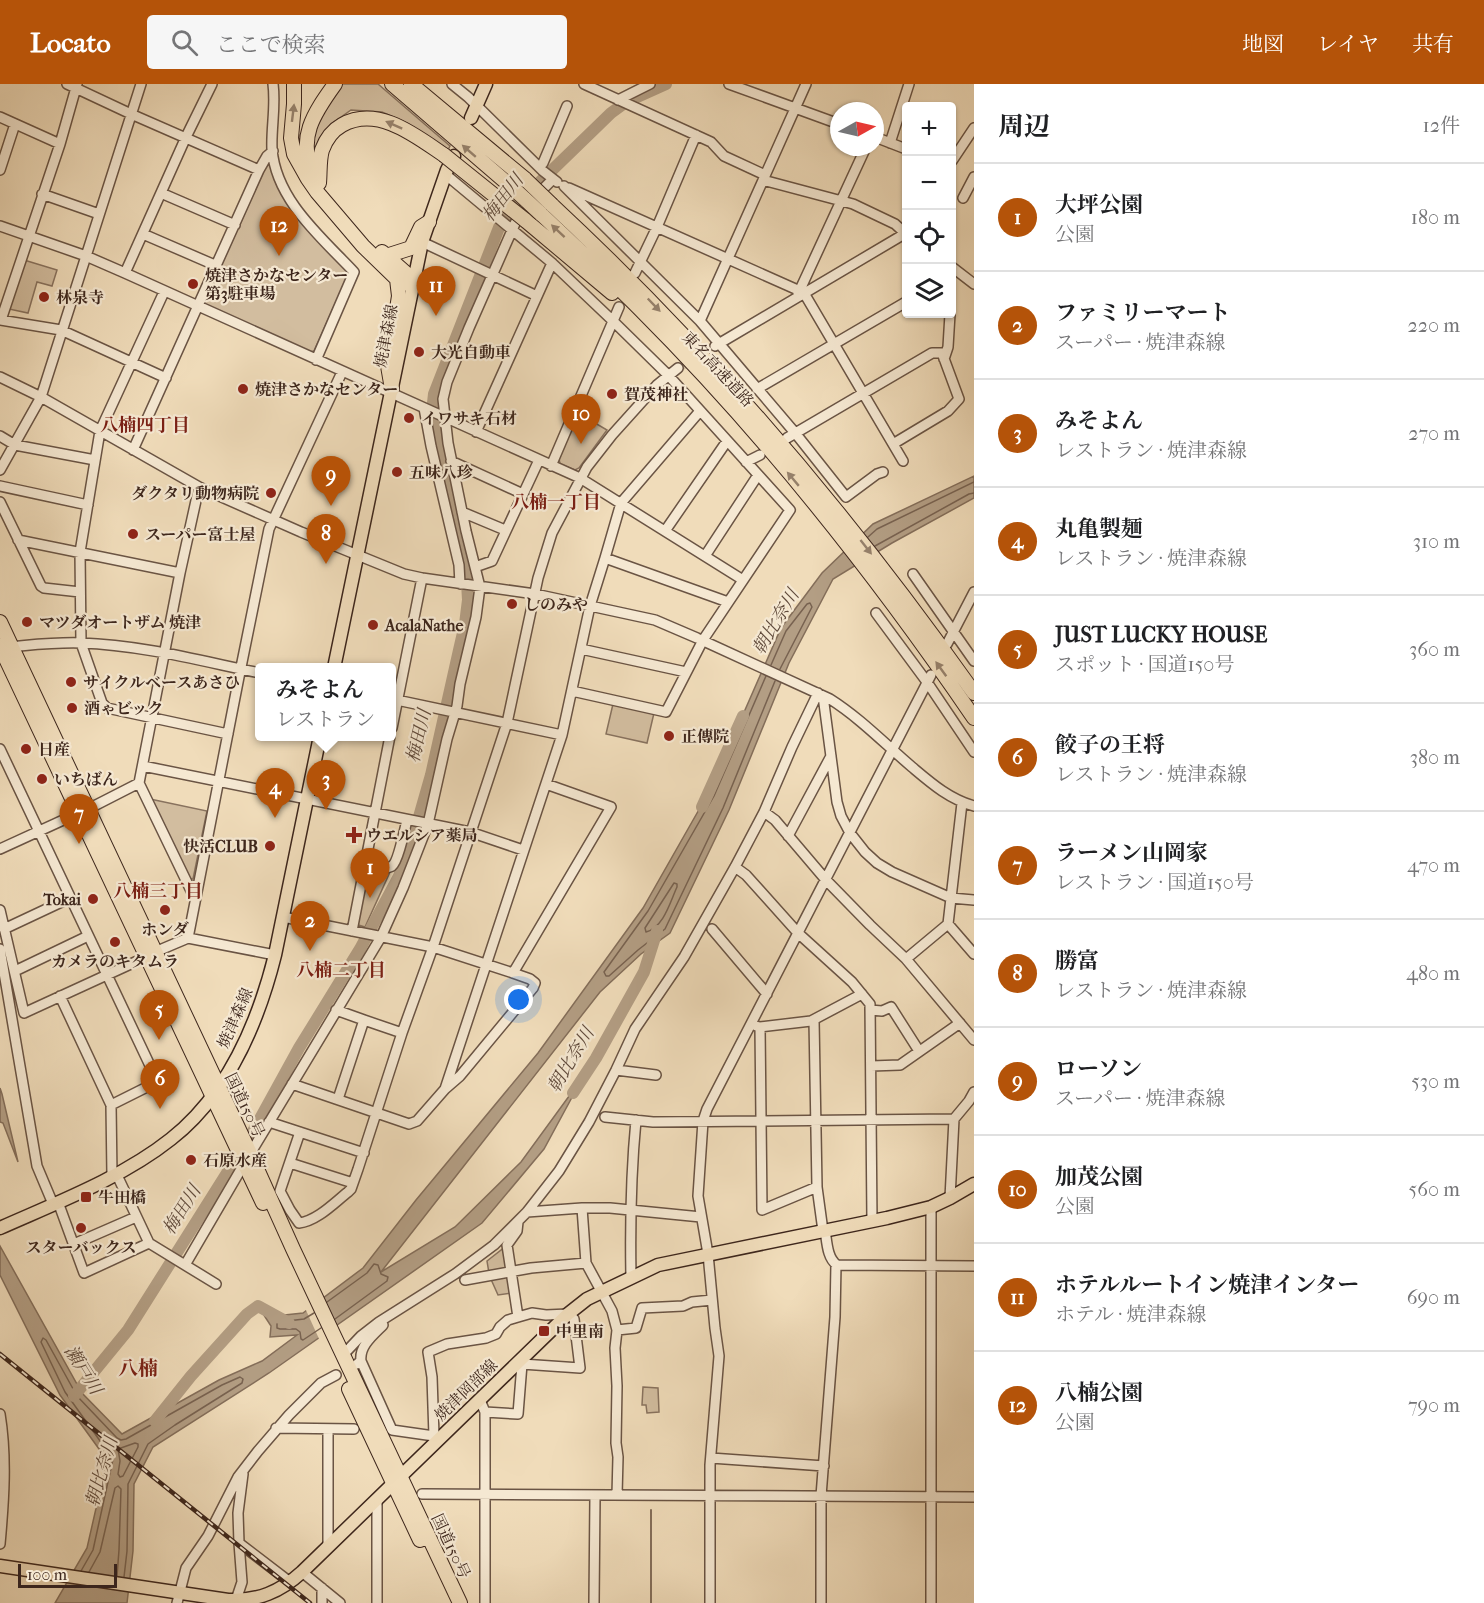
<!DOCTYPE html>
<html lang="ja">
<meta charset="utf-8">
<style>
body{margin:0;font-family:"IM FELL French Canon","Noto Serif JP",serif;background:#f6f6f6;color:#202124}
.controls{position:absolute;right:18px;top:18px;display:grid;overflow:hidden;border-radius:6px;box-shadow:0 2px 4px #0004}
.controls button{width:54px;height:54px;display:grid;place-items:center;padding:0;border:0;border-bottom:2px solid #e0e0e0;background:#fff;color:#202124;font:30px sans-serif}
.compass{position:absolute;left:830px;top:18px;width:54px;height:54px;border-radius:50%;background:#fff;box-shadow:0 2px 4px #0004;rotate:82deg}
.scale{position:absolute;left:18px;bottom:15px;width:99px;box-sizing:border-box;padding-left:6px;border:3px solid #3d261c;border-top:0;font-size:16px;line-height:21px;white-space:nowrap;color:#3d261c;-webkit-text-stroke:4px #f5e8d2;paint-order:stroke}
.you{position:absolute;left:519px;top:916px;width:21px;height:21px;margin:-15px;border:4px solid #fff;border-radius:50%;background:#1a73e8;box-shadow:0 0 0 9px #1a73e833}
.badge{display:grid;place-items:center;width:39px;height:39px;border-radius:50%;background:#b45309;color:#fff;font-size:20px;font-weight:700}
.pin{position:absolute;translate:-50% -50px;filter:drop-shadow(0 2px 3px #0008)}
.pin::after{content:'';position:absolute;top:32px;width:21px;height:18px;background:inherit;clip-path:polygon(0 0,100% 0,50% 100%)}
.popup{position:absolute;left:255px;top:579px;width:141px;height:78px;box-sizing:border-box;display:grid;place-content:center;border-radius:6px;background:#fff;filter:drop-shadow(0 2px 4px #0005);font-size:20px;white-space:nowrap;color:#757577}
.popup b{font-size:22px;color:#202124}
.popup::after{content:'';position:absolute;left:50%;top:100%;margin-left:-12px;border:12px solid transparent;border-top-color:#fff}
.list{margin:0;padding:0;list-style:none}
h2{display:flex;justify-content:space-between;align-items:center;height:78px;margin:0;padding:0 24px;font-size:26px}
h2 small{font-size:20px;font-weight:400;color:#757577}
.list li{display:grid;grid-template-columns:39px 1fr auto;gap:18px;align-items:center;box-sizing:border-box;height:108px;padding:0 24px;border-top:2px solid #e0e0e0}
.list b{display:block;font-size:22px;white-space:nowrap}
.list p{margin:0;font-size:20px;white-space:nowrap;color:#757577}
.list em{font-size:20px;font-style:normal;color:#757577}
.icon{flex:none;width:33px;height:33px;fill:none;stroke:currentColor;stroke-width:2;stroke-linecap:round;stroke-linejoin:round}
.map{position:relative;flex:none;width:974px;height:1519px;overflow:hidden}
header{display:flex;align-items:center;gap:36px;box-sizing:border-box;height:84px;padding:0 30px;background:#b45309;color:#fff}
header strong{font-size:28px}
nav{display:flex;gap:33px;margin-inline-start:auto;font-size:21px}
.search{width:420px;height:54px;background:#f6f6f6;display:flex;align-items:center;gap:15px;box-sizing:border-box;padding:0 21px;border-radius:6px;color:#757577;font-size:22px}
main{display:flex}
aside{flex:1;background:#fff}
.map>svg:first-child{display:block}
</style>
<header>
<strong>Locato</strong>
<div class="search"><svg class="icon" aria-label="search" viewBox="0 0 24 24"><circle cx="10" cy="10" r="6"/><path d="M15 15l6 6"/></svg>ここで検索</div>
<nav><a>地図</a><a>レイヤ</a><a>共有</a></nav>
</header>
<main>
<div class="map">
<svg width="974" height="1519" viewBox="0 0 974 1519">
<rect width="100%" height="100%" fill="#f0dcba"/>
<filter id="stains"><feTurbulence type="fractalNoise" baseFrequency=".00333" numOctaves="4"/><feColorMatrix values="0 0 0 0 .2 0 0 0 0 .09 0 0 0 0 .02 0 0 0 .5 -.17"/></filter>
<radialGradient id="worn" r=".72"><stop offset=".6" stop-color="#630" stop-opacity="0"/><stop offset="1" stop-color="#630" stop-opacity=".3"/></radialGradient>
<path fill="#d2bd9f" stroke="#88725e" stroke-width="1.5" d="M341 0H378L450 62 448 66 407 39 382 28 351 26 330 41 312 75V52L318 35Z
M271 79C280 124 318 155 348 187V191L314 267 310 268 205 221V217L267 80Z
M24 176 57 186 52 202 37 198 28 229 9 225Z
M578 329 607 346 579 384 575 386 560 380 559 374Z
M613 620 654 629 647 659 606 650Z
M150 715 207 727 193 795H188Z
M370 784 390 788 365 843 355 840 367 785Z
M505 1163 508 1186 489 1189 487 1177Z
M508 1190 511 1209 498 1211 490 1193Z
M643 1303 658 1304 659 1328 647 1329 646 1321H642Z"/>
<path fill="#b39e84" stroke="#846e5a" stroke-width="1.5" d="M974 392V414L892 459 833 495 789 579 729 726 670 849 641 870 600 908 381 1188 455 1143 521 1078 583 993 544 1065 482 1139 269 1289 153 1363 134 1400 133 1467 127 1519H55L87 1464 107 1376 60 1311 0 1191V1162L82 1309 122 1350 219 1296 262 1277 297 1251 270 1253 271 1242 258 1222 275 1232 303 1229 363 1184 416 1116 538 969 643 824 709 708 781 544 822 489 873 440Z
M0 1004 2 1010 18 1078 3 1039 0 1038Z"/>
<path fill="#f0dcba" d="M322 1211 337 1244 320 1257 305 1224Z"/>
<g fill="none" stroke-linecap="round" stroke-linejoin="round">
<path stroke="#786250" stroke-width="1.5" d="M868 453 877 445 974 398
M875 462 969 410 974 409
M771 581 786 547 807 520 810 519 812 523 780 585
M766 592 714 712 648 827 604 888 606 892H609L638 866 665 845 723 724 775 597
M674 799 677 800V803C670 818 664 843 646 848L645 844Z
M327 1218 367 1189 374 1180 378 1181 381 1190 388 1193 387 1197 335 1235
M314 1229 304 1235 279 1238 277 1240V1244L280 1245H296L300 1248 301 1255 303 1256 321 1244
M135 1359 138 1360V1363L123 1392 120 1393 118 1390 120 1377 118 1365Z
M81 1487 93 1466 113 1375 65 1308 41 1258 43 1254 46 1256 77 1312 117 1354 121 1356 126 1355 222 1301 240 1293 243 1295 242 1299 175 1341 148 1360 128 1400 127 1467 124 1493
M89 1488 100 1468 115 1404 118 1402 121 1405 119 1466 117 1492"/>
<path stroke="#846e5a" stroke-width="2" d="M651 1519V1426"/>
<path stroke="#b39e84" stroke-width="12" d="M702 723 743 632
M573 1009 596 974 644 888 657 847
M74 1312 128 1246 251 1051 299 964 360 865 399 792 415 747 431 691 459 566 465 540 468 516 466 482 437 352 433 319 434 310 500 141 511 126 611 29 626 18 666 0
M155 1337 191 1292 247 1230 258 1222 289 1239"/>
<path stroke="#ccb89a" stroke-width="9" stroke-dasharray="9 4.5" stroke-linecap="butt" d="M678 284 715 262"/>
<g stroke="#6a5444" stroke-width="12">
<path id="minor" d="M67 0 131 30 259 86
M273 0C276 22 271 44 272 65 276 116 321 153 354 188L316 276
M452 0 468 13 543 87 557 98
M584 0 711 58 724 72 765 91
M729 0 839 40
M618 16 650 0
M0 33 60 60
M875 53 906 65
M890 59 909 0
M952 77 974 44
M539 83 543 79 567 22
M0 86 15 40
M445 90 552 179 613 237 668 291 790 426 703 556 666 628 572 607
M763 96 853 120 895 140 906 150
M564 102 700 237 796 350 846 413 877 390 883 388
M569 104 800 207
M161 109 235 141
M42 110 99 130
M963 114 974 93
M0 142 86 172 125 189 580 394 743 496
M143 150 217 182
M422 158 537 212
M952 183 974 200
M125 189 186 53 212 0
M635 189 657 143 696 51
M164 208 100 347 80 468 81 559 102 619 107 624 228 650
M804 209 903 377
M798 210 866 63
M0 236 61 246 166 294
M1 236 60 60 77 0
M700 237 806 0
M715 262 906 149
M944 275 948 263 950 230
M0 293 41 313 199 403 301 448 404 490 422 494 535 510 655 536 697 554 830 615C860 634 885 660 912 683 931 699 949 715 974 722
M757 305 906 218
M424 324 431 362 459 481 460 500
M476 348 552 179
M0 352 15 361 95 376
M787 354 932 269H942L959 315 948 327 893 360
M133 366 259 86 267 72 273 67
M451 377 523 410
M746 378 760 371
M551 382 619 223
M0 386 41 313 141 0
M0 402 88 421
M0 418 41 502 44 504 80 508
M462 428 505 446
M665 447 727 357
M18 456 180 489
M705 472 758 391
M605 474 728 518
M475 483 492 477 539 376
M913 490 974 577
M876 529 927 598 974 668
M947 560 974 508
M7 563C32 561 57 558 81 559 142 561 201 577 260 589
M581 565 686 588
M823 612 837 718 841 732 850 749 865 768 877 779 892 788 951 814 974 816
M392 615 562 651
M392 644 422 494
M0 665 154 990 149 1002 111 1021
M143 682 470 748 523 766
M139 699 195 815
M764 728 775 736 826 796 870 841 906 875 974 956
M788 752 831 672
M0 765 96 721 139 699 180 489 199 403
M365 778 387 784C389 783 391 783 392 782 398 778 405 744 407 736
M735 783 746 791 798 849 852 898 870 920 872 1137
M0 826 24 929 146 873
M283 833 433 863 513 889 530 895 535 899 533 904 460 992 445 1005 417 1037 409 1040 292 1000
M948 840 974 870
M4 845 70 814
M712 845 767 910
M352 847 390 652
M188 854 275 871
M0 865 37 1082 53 1120
M155 868 188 854 239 593 269 445 342 288
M906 875 948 840 962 719
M15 887 88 852
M513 889 611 723 546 700
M60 912 111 1021 112 1092
M336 926 364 936
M870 926 882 927 891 923 919 967
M814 936 817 1103 823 1147
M756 942 760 943 811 937 862 910
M760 943 762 1126 817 1103
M871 982 900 981 960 939
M616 986 656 991
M445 1005 562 651 590 522 605 474 621 419 700 327
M338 1015 364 936 402 949
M605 1033 653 1038 954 1035
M269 1038 364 1069
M300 1048 280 1107 290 1126 299 1139C317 1137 334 1119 348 1108L351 1105 358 1085 402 949 433 863 507 639 538 494 552 449 587 383 612 351 657 301 678 284
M250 1070 381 853 403 804 428 740 447 655 457 622 460 600 476 533 480 503 466 447 448 359 443 315 447 298 469 244 517 135 526 122 553 95
M290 1079 353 1099
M116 1089 149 1159 216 1200
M950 1114 954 1035 969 1017 974 1008
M58 1118 84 1189 149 1159
M582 1124 586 1179 612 1227 617 1246 615 1264 617 1302 616 1359 618 1373 617 1411
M527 1128 582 1124H610L701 1133
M518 1138 517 1147 507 1161 518 1233
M825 1146C827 1158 827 1174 837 1181L974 1182
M74 1160 136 1133
M185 1181 244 1080
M631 1193C630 1140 631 1088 636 1036
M465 1196 531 1184 586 1179
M617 1246 636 1244 642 1224 683 1222 692 1218 712 1216
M343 1271 361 1252 379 1238 455 1190 494 1161 527 1128 559 1087 589 1038 616 986 635 945 684 873 735 783 764 728 792 663 818 609
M361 1277 392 1346 434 1352
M357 1280 361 1277C359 1262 373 1251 383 1241
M480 1316 485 1328V1519
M485 1328 518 1330 522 1280 519 1277
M0 1330C7 1373 4 1416 0 1460
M276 1344 354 1345
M328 1346V1462
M439 1356 434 1352 432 1293 428 1268 447 1260 486 1254 496 1250 500 1243 508 1236 518 1233 532 1229 546 1231 568 1230 574 1235 580 1284 522 1280
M711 1374 824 1382
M422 1410 974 1413
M377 1415V1519
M239 1459 238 1429 243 1390
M302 1488 340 1519
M236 1516 242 1498 239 1459 290 1498
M177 1519 186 1484 208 1452 238 1393 258 1367 289 1331 321 1299 336 1291
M322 1519V1504
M594 1519 595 1412
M710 1519V1381L719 1272 715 1244 708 1170 698 1112 703 1037 707 1025 931 591
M821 1519V1412L835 1233 836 1180
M931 1519V1123"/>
</g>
<g stroke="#3d261c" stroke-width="15">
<path id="major" d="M471 34 486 0
M334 584 422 158 447 86 454 72
M0 1144C56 1119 122 1094 171 1055 227 1011 258 939 275 871L320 652
M0 1482 228 1516C258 1517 280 1508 302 1488L568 1230 587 1215 658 1181 887 1134 931 1123 950 1114 974 1100"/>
</g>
<g stroke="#3d261c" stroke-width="16">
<path id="highway" d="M294 0V20L291 54 294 70 308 95 317 108 363 162 397 195 413 202
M392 0 514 105
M411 0 525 95
M314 91C296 55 314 29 335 0
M319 99C320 88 319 76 322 66 326 55 333 46 342 41 378 21 416 52 444 71
M552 121C710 268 850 433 974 609
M541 130C574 161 608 193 640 225 764 349 875 489 974 634
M525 136 612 209
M382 168 408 191 413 202
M386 172 411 164 421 143 429 138
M392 305 388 282 399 212 397 195
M0 538 248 1065 293 1165 460 1519
M0 562 263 1119
M349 1305 420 1456"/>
</g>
<use href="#minor" stroke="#f5e8d2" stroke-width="9"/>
<use href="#major" stroke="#f0dcba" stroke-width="12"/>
<use href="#highway" stroke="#f0dcba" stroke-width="14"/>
<g stroke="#3d261c" stroke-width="4.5">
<path id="rail" d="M0 1270 310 1519"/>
</g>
<use href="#rail" stroke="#f5e8d2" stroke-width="2" stroke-dasharray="7" stroke-linecap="butt"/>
<g stroke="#3d261c" stroke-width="16" stroke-linecap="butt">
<path id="highway-bridge" d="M444 71 525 136
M525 95 552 121
M514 105 541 130"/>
</g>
<use href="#highway-bridge" stroke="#f0dcba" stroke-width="14"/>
</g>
<defs><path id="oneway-solid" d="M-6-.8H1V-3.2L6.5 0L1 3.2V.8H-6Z" transform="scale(1.5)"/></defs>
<g fill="#96816b">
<use href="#oneway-solid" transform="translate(293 29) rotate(-83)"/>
<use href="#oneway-solid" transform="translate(394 41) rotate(-156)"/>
<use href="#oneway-solid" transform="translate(469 67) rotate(-139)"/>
<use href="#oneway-solid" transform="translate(558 147) rotate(-137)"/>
<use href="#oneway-solid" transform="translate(654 221) rotate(46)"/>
<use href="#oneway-solid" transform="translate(793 395) rotate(-130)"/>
<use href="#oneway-solid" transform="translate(866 463) rotate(52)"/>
<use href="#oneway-solid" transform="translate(941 585) rotate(-126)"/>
</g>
<g fill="#8f2418" stroke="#f5e8d2" stroke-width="2">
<circle cx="193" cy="200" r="6"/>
<circle cx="44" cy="213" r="6"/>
<circle cx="419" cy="268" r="6"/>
<circle cx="243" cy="305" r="6"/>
<circle cx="612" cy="310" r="6"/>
<circle cx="409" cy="334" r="6"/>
<circle cx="397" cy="388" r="6"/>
<circle cx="271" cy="409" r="6"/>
<circle cx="133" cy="450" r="6"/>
<circle cx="512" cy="520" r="6"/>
<circle cx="27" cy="538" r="6"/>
<circle cx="373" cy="541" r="6"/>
<circle cx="71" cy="598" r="6"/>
<circle cx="72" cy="624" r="6"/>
<circle cx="669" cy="652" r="6"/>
<circle cx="26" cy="665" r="6"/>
<circle cx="42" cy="695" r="6"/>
<path d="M351 742h6v6h6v6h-6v6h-6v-6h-6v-6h6z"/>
<circle cx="270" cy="762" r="6"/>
<circle cx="93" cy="815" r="6"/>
<circle cx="165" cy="826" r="6"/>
<circle cx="115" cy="858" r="6"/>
<circle cx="191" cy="1076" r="6"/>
<rect x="80" y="1107" width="12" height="12" rx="3"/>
<circle cx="81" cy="1144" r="6"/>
<rect x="538" y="1241" width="12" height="12" rx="3"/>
</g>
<g text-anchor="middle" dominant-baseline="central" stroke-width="4.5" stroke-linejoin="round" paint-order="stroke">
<g font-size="16" font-weight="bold" fill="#3d261c" stroke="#f5e8d2" text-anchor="start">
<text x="205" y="191">焼津さかなセンター<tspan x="205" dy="18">第3駐車場</tspan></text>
<text x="56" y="213">林泉寺</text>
<text x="431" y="268">大光自動車</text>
<text x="255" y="305">焼津さかなセンター</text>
<text x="624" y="310">賀茂神社</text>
<text x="421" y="334">イワサキ石材</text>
<text x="409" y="388">五味八珍</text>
<text x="259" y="409" text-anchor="end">ダクタリ動物病院</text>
<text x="145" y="450">スーパー富士屋</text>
<text x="524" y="520">しのみや</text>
<text x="39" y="538">マツダオートザム 焼津</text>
<text x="385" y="541">AcalaNathe</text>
<text x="83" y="598">サイクルベースあさひ</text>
<text x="84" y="624">酒ゃビック</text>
<text x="681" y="652">正傳院</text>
<text x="38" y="665">日産</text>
<text x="54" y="695">いちばん</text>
<text x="366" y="751">ウエルシア薬局</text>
<text x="258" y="762" text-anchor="end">快活CLUB</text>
<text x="81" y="815" text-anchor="end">Tokai</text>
<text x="165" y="845" text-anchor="middle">ホンダ</text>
<text x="115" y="877" text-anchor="middle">カメラのキタムラ</text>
<text x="203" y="1076">石原水産</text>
<text x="98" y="1113">牛田橋</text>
<text x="81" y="1163" text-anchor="middle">スターバックス</text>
<text x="556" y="1247">中里南</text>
</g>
<g font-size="16" fill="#3d261c" stroke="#f5e8d2">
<text transform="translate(386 252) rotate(-79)">焼津森線</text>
<text transform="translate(718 285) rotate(47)">東名高速道路</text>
<text transform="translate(235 934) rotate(-66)">焼津森線</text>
<text transform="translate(245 1021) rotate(64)">国道150号</text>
<text transform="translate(466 1306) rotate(-44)">焼津岡部線</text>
<text transform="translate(451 1462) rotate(65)">国道150号</text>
</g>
<g font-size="18" font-style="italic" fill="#604a3b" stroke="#f5e8d2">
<text transform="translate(503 114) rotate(-52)">梅田川</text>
<text transform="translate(776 538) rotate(-59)">朝比奈川</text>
<text transform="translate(419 652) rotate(-77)">梅田川</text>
<text transform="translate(571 976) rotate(-59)">朝比奈川</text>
<text transform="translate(182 1126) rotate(-58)">梅田川</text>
<text transform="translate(83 1286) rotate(58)">瀬戸川</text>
<text transform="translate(102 1388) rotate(-74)">朝比奈川</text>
</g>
<g font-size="18" font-weight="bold" fill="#7a1f14" stroke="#f5e8d2">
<text x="145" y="341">八楠四丁目</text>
<text x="556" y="418">八楠一丁目</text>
<text x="158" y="807">八楠三丁目</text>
<text x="341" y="886">八楠二丁目</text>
</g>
<g font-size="20" font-weight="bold" fill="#7a1f14" stroke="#f5e8d2">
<text x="138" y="1284">八楠</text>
</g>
</g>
<rect width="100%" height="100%" filter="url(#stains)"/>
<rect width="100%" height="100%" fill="url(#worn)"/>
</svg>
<div class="controls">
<button>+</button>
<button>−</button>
<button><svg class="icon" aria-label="locate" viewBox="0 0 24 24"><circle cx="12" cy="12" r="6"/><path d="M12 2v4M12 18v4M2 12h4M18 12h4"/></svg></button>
<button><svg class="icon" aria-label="layers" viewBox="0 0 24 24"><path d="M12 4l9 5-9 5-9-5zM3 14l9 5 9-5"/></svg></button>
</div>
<svg class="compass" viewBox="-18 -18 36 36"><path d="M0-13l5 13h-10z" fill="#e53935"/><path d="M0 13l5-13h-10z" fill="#757577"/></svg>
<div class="scale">100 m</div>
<div class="you"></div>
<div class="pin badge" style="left:370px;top:814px">1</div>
<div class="pin badge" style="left:310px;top:867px">2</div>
<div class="pin badge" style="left:326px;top:726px">3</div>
<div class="popup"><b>みそよん</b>レストラン</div>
<div class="pin badge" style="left:275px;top:734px">4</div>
<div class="pin badge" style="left:159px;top:956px">5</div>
<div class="pin badge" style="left:160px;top:1025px">6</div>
<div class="pin badge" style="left:79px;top:760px">7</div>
<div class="pin badge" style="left:326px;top:480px">8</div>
<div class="pin badge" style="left:331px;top:422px">9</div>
<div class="pin badge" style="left:581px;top:360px">10</div>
<div class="pin badge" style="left:436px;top:232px">11</div>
<div class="pin badge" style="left:279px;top:172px">12</div>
</div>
<aside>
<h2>周辺<small>12件</small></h2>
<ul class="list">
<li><span class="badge">1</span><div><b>大坪公園</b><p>公園</p></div><em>180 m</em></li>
<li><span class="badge">2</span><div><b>ファミリーマート</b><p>スーパー · 焼津森線</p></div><em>220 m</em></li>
<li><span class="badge">3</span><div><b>みそよん</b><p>レストラン · 焼津森線</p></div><em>270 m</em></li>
<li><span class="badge">4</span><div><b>丸亀製麺</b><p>レストラン · 焼津森線</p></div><em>310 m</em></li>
<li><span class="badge">5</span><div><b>JUST LUCKY HOUSE</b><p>スポット · 国道150号</p></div><em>360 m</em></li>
<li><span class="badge">6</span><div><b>餃子の王将</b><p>レストラン · 焼津森線</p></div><em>380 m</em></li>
<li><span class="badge">7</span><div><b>ラーメン山岡家</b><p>レストラン · 国道150号</p></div><em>470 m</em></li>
<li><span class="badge">8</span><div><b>勝富</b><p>レストラン · 焼津森線</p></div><em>480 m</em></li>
<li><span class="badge">9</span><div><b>ローソン</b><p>スーパー · 焼津森線</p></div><em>530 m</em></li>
<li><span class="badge">10</span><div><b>加茂公園</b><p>公園</p></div><em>560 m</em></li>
<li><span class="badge">11</span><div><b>ホテルルートイン焼津インター</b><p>ホテル · 焼津森線</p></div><em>690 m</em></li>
<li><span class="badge">12</span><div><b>八楠公園</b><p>公園</p></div><em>790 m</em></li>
</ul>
</aside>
</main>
